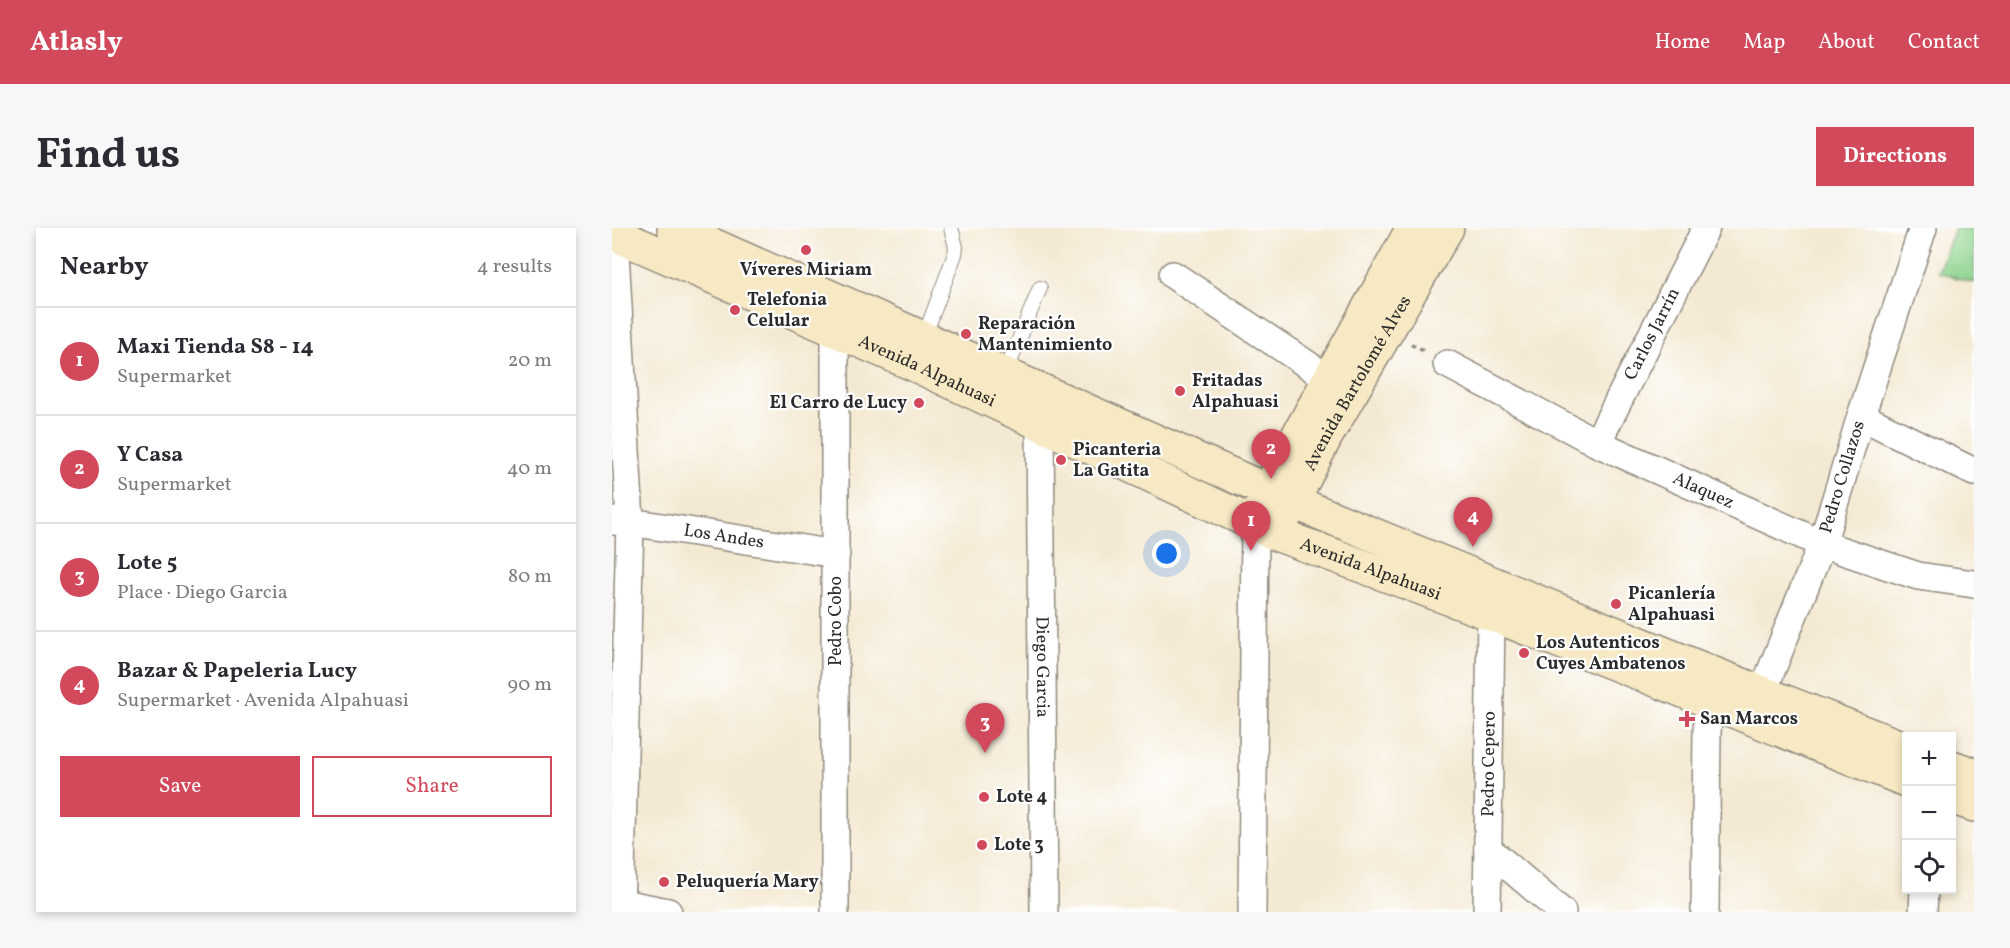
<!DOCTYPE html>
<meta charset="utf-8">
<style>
body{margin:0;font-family:Vollkorn,serif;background:#f7f7f7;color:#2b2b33}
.controls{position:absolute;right:18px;bottom:18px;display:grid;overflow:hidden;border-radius:0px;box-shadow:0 3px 9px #0003}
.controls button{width:54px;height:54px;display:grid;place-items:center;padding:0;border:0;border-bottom:2px solid #e1e1e2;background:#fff;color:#2b2b33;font:30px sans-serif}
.you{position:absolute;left:555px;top:326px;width:21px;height:21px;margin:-15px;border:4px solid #fff;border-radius:50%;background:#1a73e8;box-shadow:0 0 0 9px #1a73e833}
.badge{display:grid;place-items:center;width:39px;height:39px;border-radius:50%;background:#d1495b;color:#fff;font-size:20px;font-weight:700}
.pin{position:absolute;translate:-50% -50px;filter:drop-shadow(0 2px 3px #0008)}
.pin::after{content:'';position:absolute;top:32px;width:21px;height:18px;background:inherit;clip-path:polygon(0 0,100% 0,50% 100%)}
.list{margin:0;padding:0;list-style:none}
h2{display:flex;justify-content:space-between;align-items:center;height:78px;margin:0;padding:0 24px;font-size:26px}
h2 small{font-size:20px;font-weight:400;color:#7c7c81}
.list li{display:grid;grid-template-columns:39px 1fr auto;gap:18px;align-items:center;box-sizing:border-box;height:108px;padding:0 24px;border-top:2px solid #e1e1e2}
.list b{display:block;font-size:22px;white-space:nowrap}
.list p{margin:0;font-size:20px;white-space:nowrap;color:#7c7c81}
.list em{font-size:20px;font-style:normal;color:#7c7c81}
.actions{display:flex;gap:12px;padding:18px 24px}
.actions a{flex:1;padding:14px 0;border:2px solid #d1495b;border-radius:0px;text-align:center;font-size:21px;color:#d1495b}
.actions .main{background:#d1495b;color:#fff}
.icon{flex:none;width:33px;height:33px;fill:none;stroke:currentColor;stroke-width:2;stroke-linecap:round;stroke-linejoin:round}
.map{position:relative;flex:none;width:1362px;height:684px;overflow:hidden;border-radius:0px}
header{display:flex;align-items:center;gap:36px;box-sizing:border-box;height:84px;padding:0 30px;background:#d1495b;color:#fff}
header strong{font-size:28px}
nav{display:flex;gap:33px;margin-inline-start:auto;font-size:21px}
.intro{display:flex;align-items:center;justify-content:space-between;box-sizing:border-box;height:144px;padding:0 36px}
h1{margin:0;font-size:42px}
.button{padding:15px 27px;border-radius:0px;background:#d1495b;color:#fff;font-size:21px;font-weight:700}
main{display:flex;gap:36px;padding:0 36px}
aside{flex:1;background:#fff;border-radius:0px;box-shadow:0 3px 9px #0003}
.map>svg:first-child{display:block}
</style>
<header>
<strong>Atlasly</strong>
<nav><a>Home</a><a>Map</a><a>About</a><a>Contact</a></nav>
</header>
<div class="intro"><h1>Find us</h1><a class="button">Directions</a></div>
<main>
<aside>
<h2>Nearby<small>4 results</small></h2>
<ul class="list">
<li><span class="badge">1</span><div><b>Maxi Tienda S8 - 14</b><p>Supermarket</p></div><em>20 m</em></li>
<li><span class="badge">2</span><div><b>Y Casa</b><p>Supermarket</p></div><em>40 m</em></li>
<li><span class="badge">3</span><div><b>Lote 5</b><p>Place · Diego Garcia</p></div><em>80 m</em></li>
<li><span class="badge">4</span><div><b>Bazar &amp; Papeleria Lucy</b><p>Supermarket · Avenida Alpahuasi</p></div><em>90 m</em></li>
</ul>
<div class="actions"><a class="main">Save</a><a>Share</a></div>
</aside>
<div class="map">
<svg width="1362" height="684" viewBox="0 0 1362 684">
<rect width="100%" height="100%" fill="#fff"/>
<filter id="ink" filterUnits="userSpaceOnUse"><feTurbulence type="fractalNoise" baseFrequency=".0167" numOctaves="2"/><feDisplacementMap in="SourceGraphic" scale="12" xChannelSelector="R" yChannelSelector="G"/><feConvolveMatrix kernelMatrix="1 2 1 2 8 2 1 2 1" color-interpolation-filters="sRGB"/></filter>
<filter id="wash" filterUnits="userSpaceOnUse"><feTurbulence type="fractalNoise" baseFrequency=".008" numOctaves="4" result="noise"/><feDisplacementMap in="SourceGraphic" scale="24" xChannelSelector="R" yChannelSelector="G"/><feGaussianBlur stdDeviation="1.35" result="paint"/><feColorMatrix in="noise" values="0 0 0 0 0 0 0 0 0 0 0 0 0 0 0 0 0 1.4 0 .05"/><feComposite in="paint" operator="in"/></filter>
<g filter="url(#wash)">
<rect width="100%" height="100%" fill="#f4e9d2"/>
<path fill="#8ed48d" stroke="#5c805c" stroke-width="1.5" d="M1343 0H1362V55L1326 44Z"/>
</g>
<g filter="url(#ink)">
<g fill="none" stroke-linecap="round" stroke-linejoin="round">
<g stroke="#908a7e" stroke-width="16">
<path id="service" d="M311 112 343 26 344 19 339 0
M393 146 428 60"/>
</g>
<g stroke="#908a7e" stroke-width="30">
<g id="minor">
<path d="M2 6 18 294 8 684"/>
<path d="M561 47 717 151"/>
<path id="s1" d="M835 136 985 215 1210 316 1306 348 1362 356"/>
<path d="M1249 188 1362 244"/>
<path id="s2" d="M428 195 432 684"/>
<path id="s3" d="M985 215 1094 0"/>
<path id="s4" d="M1 293 18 294 224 326"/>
<path id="s5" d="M1143 483 1210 316 1249 188 1311 0"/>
<path d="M876 621 950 684"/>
<path d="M0 673 56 684"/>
<path d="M223 684V102"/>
<path d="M640 684 643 297"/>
<path id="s6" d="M875 684 879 386"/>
<path d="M1093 684 1095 503 1098 473 1105 455"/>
<path d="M1311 684 1312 662"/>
</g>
</g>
<g stroke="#908a7e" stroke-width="36">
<g id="secondary">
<path d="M62 0 679 273 1107 448 1294 521"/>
<path id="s7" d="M0 5 299 135 664 306 879 386 1294 552"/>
<path d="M648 283 656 262 801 0"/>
<path id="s8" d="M670 294 714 208 835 0"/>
<path d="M1340 539 1362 547"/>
<path d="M1340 569 1362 577"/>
</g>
</g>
<path stroke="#908a7e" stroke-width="4" stroke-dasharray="4.5 4.5" stroke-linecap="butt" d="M799 116 814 124"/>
<use href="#service" stroke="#fff" stroke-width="14"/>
<use href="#minor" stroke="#fff" stroke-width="27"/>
<use href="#secondary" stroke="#f7e9c3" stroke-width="33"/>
</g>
</g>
<g fill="#d1495b" stroke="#fff" stroke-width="2">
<circle cx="194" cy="22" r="6"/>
<circle cx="123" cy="82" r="6"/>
<circle cx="354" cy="106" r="6"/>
<circle cx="568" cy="163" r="6"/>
<circle cx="307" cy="175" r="6"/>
<circle cx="449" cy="232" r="6"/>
<circle cx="1004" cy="376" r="6"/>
<circle cx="912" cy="425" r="6"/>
<path d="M1072 482h6v6h6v6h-6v6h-6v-6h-6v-6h6z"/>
<circle cx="372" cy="569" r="6"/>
<circle cx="370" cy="617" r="6"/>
<circle cx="52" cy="654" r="6"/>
</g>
<g text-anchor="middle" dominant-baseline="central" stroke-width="4.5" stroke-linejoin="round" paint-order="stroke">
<g font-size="18" font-weight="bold" fill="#2b2b2b" stroke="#fff" text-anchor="start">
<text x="194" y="42" text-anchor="middle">Víveres Miriam</text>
<text x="135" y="72">Telefonia<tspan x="135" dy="21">Celular</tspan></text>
<text x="366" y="96">Reparación<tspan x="366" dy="21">Mantenimiento</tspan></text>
<text x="580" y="153">Fritadas<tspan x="580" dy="21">Alpahuasi</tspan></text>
<text x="295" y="175" text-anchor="end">El Carro de Lucy</text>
<text x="461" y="222">Picanteria<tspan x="461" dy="21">La Gatita</tspan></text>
<text x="1016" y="366">Picanlería<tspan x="1016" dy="21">Alpahuasi</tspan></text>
<text x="924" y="415">Los Autenticos<tspan x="924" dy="21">Cuyes Ambatenos</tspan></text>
<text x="1088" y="491">San Marcos</text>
<text x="384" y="569">Lote 4</text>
<text x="382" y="617">Lote 3</text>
<text x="64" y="654">Peluquería Mary</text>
</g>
<g font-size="18" fill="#2b2b2b" stroke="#fff">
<text stroke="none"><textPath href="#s3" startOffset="122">Carlos Jarrín</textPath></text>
<text stroke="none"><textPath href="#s7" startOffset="344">Avenida Alpahuasi</textPath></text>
<text stroke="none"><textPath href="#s8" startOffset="158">Avenida Bartolomé Alves</textPath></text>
<text stroke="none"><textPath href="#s5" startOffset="250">Pedro Collazos</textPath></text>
<text stroke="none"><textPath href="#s1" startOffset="286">Alaquez</textPath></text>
<text stroke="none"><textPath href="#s4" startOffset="112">Los Andes</textPath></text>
<text stroke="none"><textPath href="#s7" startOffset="830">Avenida Alpahuasi</textPath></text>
<text transform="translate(224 393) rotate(-90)">Pedro Cobo</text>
<text stroke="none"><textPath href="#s2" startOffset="244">Diego Garcia</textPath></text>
<text stroke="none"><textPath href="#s6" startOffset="148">Pedro Cepero</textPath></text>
</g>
</g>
</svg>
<div class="controls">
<button>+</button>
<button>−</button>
<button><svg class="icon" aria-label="locate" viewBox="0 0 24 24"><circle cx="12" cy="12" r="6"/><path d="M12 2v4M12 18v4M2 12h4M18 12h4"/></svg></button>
</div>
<div class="you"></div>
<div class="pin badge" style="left:639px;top:323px">1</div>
<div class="pin badge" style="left:659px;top:251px">2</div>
<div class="pin badge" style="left:373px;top:525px">3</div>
<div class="pin badge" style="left:861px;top:319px">4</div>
</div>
</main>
